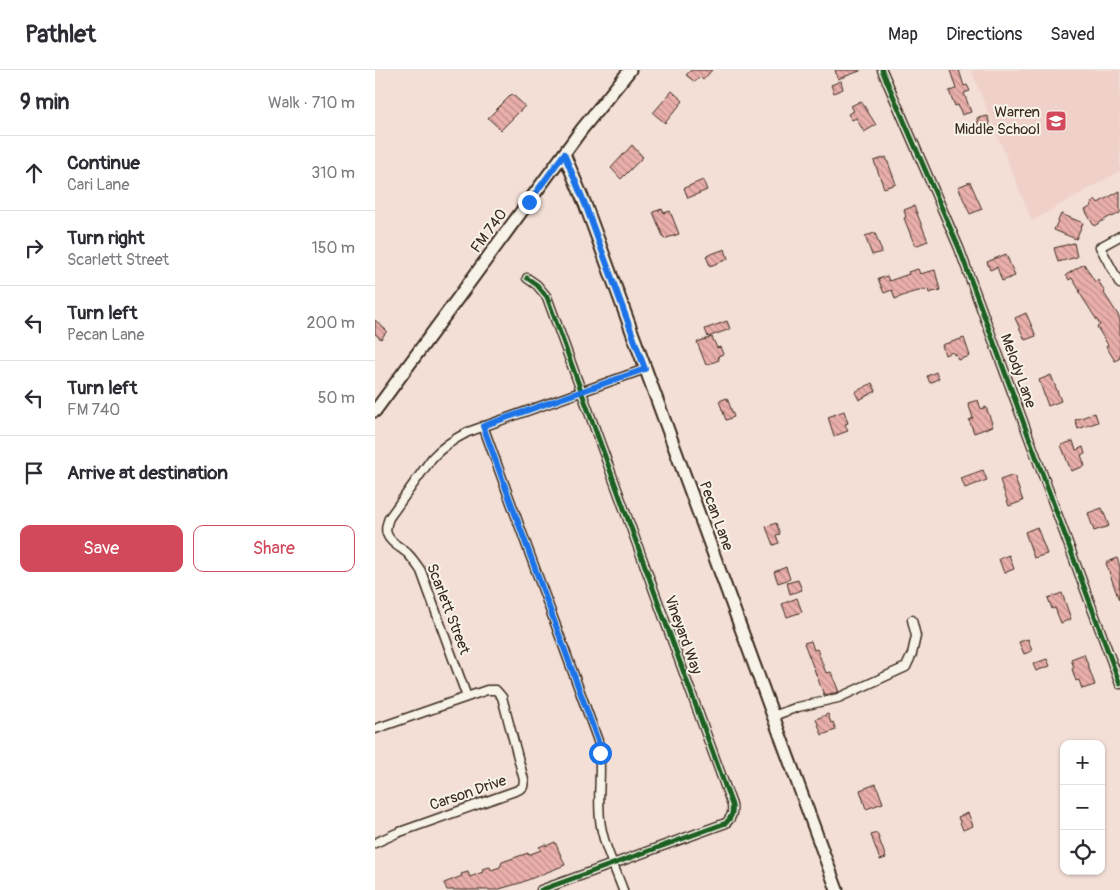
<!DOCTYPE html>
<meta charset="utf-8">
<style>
body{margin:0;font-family:Pangolin,sans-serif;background:#f7f7f7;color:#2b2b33}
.controls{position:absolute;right:15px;bottom:15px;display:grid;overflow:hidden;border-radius:10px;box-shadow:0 1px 4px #0004}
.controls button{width:45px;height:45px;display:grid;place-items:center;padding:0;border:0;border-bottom:1px solid #e1e1e2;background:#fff;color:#2b2b33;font:25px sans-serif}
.stop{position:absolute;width:15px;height:15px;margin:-11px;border:4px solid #1a73e8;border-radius:50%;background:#fff}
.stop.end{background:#1a73e8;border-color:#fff;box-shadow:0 1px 5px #0008}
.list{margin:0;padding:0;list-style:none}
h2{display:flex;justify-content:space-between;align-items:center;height:65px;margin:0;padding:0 20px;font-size:21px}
h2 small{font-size:16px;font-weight:400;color:#7c7c81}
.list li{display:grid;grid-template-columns:32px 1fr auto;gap:15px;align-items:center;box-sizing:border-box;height:75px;padding:0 20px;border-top:1px solid #e1e1e2}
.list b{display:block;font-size:19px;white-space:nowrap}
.list p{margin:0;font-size:16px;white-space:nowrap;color:#7c7c81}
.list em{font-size:16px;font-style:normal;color:#7c7c81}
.actions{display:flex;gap:10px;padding:15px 20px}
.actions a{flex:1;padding:11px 0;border:1px solid #d1495b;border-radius:10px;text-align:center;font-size:18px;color:#d1495b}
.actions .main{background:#d1495b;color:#fff}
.icon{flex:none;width:28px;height:28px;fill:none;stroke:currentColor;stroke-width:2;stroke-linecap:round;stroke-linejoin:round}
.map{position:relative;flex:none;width:745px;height:820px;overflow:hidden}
header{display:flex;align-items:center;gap:30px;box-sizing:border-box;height:70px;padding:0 25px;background:#fff;border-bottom:1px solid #e1e1e2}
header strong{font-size:24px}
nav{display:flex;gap:28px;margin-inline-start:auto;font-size:18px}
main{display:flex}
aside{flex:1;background:#fff}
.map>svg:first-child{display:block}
</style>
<header>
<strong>Pathlet</strong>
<nav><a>Map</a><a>Directions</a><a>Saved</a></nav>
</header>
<main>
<aside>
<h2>9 min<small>Walk · 710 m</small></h2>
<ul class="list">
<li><svg class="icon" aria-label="ahead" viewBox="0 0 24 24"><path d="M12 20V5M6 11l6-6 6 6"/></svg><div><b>Continue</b><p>Cari Lane</p></div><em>310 m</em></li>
<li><svg class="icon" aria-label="right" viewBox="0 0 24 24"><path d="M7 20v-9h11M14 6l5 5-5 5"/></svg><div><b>Turn right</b><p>Scarlett Street</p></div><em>150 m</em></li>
<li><svg class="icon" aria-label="left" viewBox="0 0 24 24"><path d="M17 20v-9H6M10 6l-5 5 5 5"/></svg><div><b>Turn left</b><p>Pecan Lane</p></div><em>200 m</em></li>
<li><svg class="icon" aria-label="left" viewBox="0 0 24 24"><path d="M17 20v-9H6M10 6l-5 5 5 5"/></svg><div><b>Turn left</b><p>FM 740</p></div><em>50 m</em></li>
<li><svg class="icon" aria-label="arrive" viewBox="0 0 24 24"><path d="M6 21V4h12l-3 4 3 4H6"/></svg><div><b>Arrive at destination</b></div></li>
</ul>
<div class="actions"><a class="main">Save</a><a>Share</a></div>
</aside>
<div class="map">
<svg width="745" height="820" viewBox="0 0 745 820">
<defs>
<pattern id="building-back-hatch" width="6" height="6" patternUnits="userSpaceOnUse" patternTransform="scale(1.25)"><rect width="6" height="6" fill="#eaafab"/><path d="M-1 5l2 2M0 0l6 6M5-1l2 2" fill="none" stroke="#bf8f8b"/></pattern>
</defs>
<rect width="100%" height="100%" fill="#f3dfd6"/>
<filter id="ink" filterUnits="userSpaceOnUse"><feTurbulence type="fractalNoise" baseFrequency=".02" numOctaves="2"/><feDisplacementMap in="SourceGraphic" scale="10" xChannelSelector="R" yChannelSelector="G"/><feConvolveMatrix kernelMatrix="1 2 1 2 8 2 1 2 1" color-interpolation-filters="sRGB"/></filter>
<g filter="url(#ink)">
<path fill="#f0d1c9" d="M596 0H745V101L657 151Z"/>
<path fill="url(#building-back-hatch)" stroke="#3b2a1e" d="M316 0H337L328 10 325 7 320 12 311 5Z
M460 0H485V1L463 9Z
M575 0H584L589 16 592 15 595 21 589 23 596 42 587 45 583 35 580 36 574 21 581 19Z
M466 11 468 19 459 23 456 15Z
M297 21 308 31 290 53 278 43Z
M137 24 150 36 126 60 113 48Z
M486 31 501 55 489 62 481 48 477 50 473 44 479 41 476 36Z
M613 46 615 57 604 59 602 48Z
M257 75 268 87 246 109 236 98Z
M511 87 521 114 509 118 499 91Z
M328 110 332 120 313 128 309 118Z
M595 112 607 139 595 144 583 117Z
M745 121V143L737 147 736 146 719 156 710 140 717 136 716 134 721 130 723 133Z
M539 136 553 171 540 176 529 148 531 147 529 140Z
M287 139 289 143 295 141 304 164 289 169 278 142Z
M686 144 708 153 701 169 679 160Z
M500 163 507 182 497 185 490 166Z
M699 173 702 187 683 192 679 178Z
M350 179 353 189 335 196 331 186Z
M631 184 640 206 627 211 622 197 615 200 612 192Z
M709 194 720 212 723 210 730 222 729 223 745 248V288L740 291 731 276 733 275 722 257 725 255 704 222 705 221 697 208 694 210 691 205Z
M543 199 545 204 560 200 565 220 554 223 553 219 535 223 520 229 517 220 509 223 503 209 512 206 514 211 534 204 533 202Z
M651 243 661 266 650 270 640 248Z
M0 250 12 261 6 269 0 264Z
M352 251 355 259 333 267 330 259Z
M337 267 342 278 345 277 348 284 343 286 344 290 331 295 322 272Z
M589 268 595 286 583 290 581 284 579 285 578 282 570 285 567 275Z
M561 302 564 308 555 313 552 306Z
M676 305 686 331 673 336 664 310Z
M497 313 501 321 484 330 480 322Z
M352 328 359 347 351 350 344 331Z
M603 330 606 339 611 337 618 356 599 363 594 350 598 348 593 333Z
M469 341 473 353 470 354 473 361 459 366 453 347Z
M720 343 723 352 703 359 700 350Z
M698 371 701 380 708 377 710 384 706 385 710 396 696 401 686 375Z
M608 400 612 410 590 418 586 408Z
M639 405 648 431 634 436 625 410Z
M727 438 734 456 719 461 713 443Z
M401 453 405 464 401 465 404 473 398 475 391 457Z
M662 457 672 484 659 488 650 462Z
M634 485 639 499 629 503 624 489Z
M742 488 745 496 744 530 731 493Z
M411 497 415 509 403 513 399 502Z
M423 510 427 520 415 524 412 513Z
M687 523 696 549 686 553 680 538 677 539 673 528Z
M422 528 427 542 412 547 407 534Z
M653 569 657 581 649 584 644 572Z
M436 571 439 580 442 579 451 603 456 602 464 622 449 625 429 573Z
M709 584 720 615 707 619 704 610 701 611 697 599 699 598 696 589Z
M672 589 675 596 661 601 658 594Z
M453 644 456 653 458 652 461 660 447 665 441 649Z
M501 714 508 733 491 739 485 720Z
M593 743 598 756 588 760 583 747Z
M502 763 511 788 505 790 496 765Z
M180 772 190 795 145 813 121 820H72L69 813 87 806 86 804 93 802 95 807 108 802 107 799 115 797 116 800 125 797 127 792 153 783V785L166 780 164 777 171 774V776Z"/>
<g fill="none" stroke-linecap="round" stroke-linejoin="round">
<g stroke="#3b2a1e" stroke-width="11">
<path id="street" d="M507 0 584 178 745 614
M745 166 725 177 745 214
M152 208 162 215 172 227 357 735C358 743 357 747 351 753L166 820
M108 356 223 671C228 697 222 723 225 749 227 772 240 798 248 820
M92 627 46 501C42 495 38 489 33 484 27 478 15 473 12 464 10 459 12 453 14 448L57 388C68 376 79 369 93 362L270 299
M398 646 423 637 463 628 531 597 537 584 541 566 537 550
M0 659 112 620H121L127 627 149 710 148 717 143 720 22 763 0 773"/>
</g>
<g stroke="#3b2a1e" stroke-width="15">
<path id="secondary" d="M189 84 210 134 462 820
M0 341 207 59 255 0"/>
</g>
<use href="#street" stroke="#f7f3e8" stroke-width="8"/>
<use href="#secondary" stroke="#f7f3e8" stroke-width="11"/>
<g stroke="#f7f3e8" stroke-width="8">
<path id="cycleway" d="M507 0 584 178 745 614
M152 208 162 215 172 227 357 735C358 743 357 747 351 753L166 820"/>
</g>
<use href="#cycleway" stroke="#1b5e20" stroke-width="5"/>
</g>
</g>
<g fill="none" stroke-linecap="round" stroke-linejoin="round" filter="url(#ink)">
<path stroke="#1a73e8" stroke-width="6" d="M154 132 189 84 210 134 270 299 108 356 223 671 225 683"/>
</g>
<defs>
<g id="school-square" transform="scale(1.125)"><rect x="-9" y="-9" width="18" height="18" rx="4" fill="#d1495b" stroke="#f7f3e8"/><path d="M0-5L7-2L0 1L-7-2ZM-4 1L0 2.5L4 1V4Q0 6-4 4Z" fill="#fff"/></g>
</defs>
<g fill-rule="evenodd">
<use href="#school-square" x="681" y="51"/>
</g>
<g text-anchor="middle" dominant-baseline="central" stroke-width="4" stroke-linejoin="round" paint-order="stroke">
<g font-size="15" fill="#3b2a1e" stroke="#f7f3e8" text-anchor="end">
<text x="665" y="42">Warren<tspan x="665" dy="17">Middle School</tspan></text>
</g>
<g font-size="15" fill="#3b2a1e" stroke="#f7f3e8">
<text transform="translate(114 161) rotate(-54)">FM 740</text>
<text transform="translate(643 301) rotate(70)">Melody Lane</text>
<text transform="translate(341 446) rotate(70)">Pecan Lane</text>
<text transform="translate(73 539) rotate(69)">Scarlett Street</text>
<text transform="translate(308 565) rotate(70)">Vineyard Way</text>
<text transform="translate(93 723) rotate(-19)">Carson Drive</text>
</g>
</g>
</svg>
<div class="controls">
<button>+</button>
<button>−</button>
<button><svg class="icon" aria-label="locate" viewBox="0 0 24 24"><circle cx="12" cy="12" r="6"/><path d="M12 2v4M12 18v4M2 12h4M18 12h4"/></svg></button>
</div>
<div class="stop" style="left:225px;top:683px"></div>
<div class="stop end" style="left:154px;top:132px"></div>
</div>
</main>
